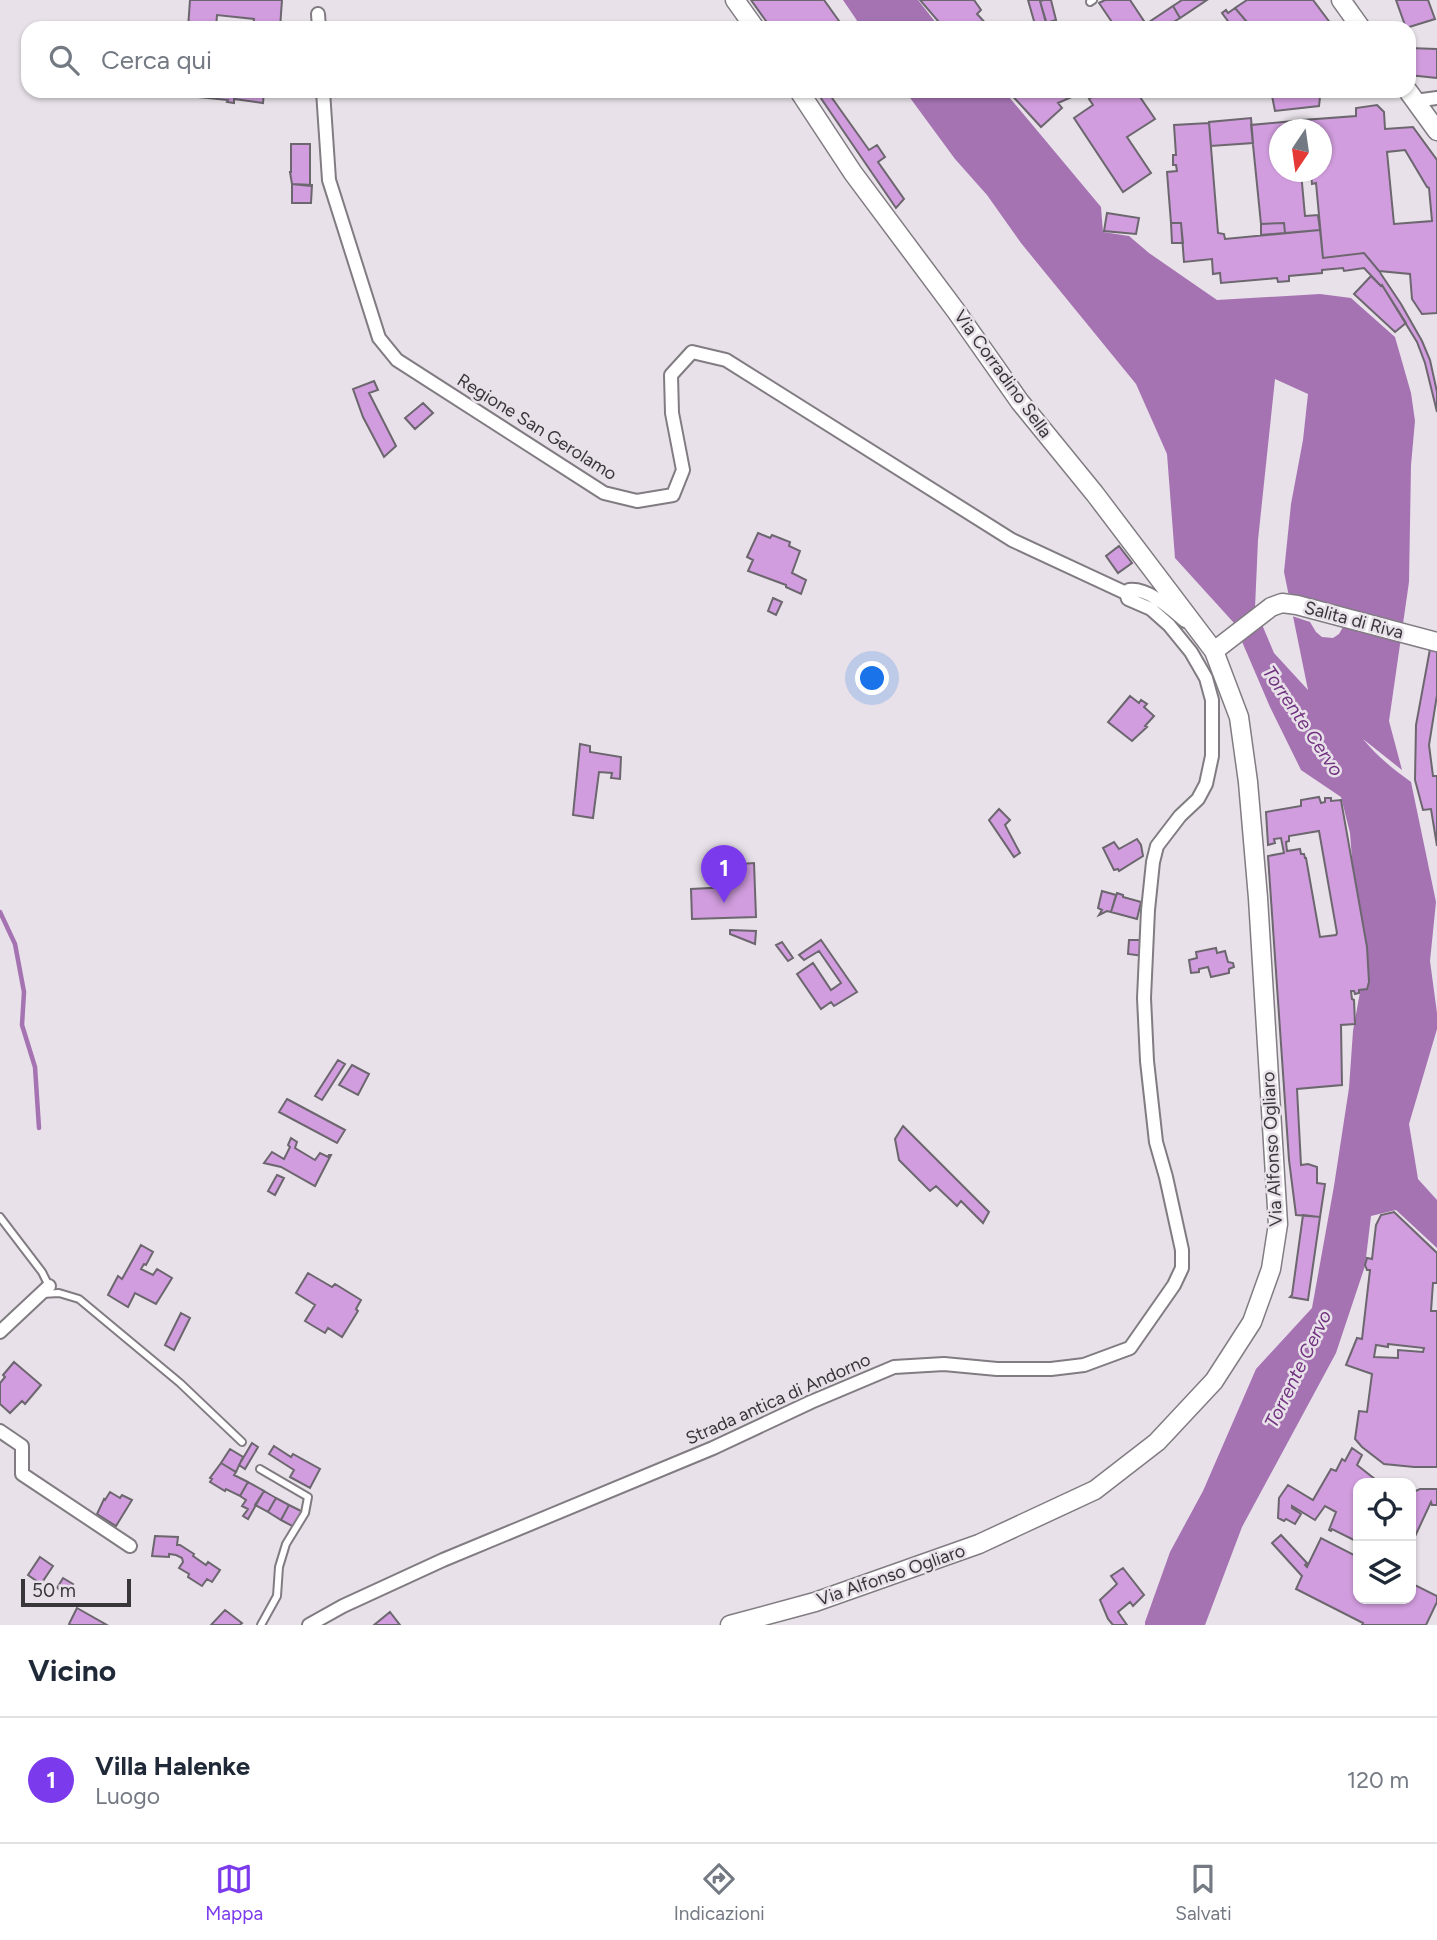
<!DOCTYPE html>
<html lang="it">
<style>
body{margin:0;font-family:Figtree,sans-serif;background:#f2f2f3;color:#1f2937}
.controls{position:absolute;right:21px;bottom:21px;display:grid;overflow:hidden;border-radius:14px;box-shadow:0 2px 5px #0004}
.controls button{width:63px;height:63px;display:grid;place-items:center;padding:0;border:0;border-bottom:2px solid #e0e1e3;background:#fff;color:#1f2937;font:35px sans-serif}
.compass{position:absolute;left:1269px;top:119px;width:63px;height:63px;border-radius:50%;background:#fff;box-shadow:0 2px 5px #0004;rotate:193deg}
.scale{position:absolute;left:21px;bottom:18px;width:110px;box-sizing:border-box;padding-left:7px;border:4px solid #393639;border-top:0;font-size:19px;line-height:24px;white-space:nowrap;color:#393639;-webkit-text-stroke:5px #e8e1e9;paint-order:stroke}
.you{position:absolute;left:873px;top:679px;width:24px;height:24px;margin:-18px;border:5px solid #fff;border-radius:50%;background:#1a73e8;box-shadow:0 0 0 10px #1a73e833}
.badge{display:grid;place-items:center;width:46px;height:46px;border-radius:50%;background:#7c3aed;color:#fff;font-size:23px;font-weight:700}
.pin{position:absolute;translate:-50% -58px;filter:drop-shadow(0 2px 4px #0008)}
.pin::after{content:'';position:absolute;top:37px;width:24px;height:21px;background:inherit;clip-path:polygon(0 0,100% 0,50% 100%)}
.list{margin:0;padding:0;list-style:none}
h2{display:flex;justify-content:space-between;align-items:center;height:91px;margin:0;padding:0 28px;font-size:30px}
h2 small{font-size:23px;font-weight:400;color:#747a83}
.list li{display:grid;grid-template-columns:46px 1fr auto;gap:21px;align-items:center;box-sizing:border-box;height:126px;padding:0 28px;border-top:2px solid #e0e1e3}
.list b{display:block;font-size:26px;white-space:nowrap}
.list p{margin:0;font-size:23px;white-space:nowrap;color:#747a83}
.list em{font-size:23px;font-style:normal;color:#747a83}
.icon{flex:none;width:38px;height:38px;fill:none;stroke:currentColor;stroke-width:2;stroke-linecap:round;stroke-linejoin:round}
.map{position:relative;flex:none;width:1437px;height:1625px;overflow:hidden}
.search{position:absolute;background:#fff;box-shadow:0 2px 5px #0004;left:21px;right:21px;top:21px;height:77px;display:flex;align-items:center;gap:18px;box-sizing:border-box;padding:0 24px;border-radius:21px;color:#747a83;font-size:26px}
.sheet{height:217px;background:#fff}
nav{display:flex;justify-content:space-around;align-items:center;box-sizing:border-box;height:98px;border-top:2px solid #e0e1e3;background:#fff;font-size:19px;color:#747a83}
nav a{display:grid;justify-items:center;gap:4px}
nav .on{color:#7c3aed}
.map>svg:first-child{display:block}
</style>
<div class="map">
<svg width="1437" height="1625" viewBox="0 0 1437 1625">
<rect width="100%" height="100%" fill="#e8e1e9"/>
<path fill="#a573b2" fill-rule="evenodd" d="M843 0H918L937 24 943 28H862Z
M905 91H1004L1101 207 1103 232 1129 236 1149 253 1217 300 1320 294 1351 298 1395 337 1411 393 1415 421 1411 465 1409 582 1389 721 1402 770 1363 739C1377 756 1393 769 1411 782L1436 902 1430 961 1437 1013V1029L1409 1124 1418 1179 1437 1200V1248L1396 1210 1371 1216 1365 1266 1336 1353 1242 1527 1205 1625H1145V1622L1170 1552 1203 1491 1256 1369 1312 1308 1334 1186 1349 1088 1353 1031 1365 964 1354 885 1350 833 1341 797 1301 770 1270 707 1234 623 1175 558 1167 454 1136 384 1021 243 987 195 955 159ZM1275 379 1308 394 1303 440 1291 504 1284 572 1308 690 1274 653 1255 608 1258 540Z"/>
<path fill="#e8e1e9" d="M1284 592 1406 624 1403 643 1343 627 1339 634 1333 638 1322 637 1316 632 1310 622 1289 615Z"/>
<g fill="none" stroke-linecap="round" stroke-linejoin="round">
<path stroke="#a573b2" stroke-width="4.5" d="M0 912 15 944 24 992 22 1025 35 1067 39 1128"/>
</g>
<path fill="#d19dde" stroke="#6c666e" stroke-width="2" fill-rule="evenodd" d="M190 0H282L280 28H253L254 19 217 15 216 28H188Z
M751 0H824L844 28H771Z
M920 0H974L981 10 977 14 990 28H944Z
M1028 0H1044L1040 1 1048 28H1036Z
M1044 0H1051L1056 20 1046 23 1040 1Z
M1105 0H1130L1146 24 1173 6 1180 18 1164 28H1116L1099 3Z
M1182 0H1207L1180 18 1173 6Z
M1247 0H1313L1334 28H1299L1297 25 1292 28H1252L1235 8Z
M1396 0H1428L1435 19 1406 28Z
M1235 8 1252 28H1233L1222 13 1226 10 1228 13Z
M1409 48 1437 49V78L1409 75Z
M169 91H264L263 103 234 99V103L227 102 228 100 169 94Z
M816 91H827L869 150 877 145 885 157 878 162 904 199 896 208Z
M1008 91H1072L1074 96 1058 103 1062 108 1041 127Z
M1101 91H1149L1140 97 1155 119 1127 137 1151 173 1123 192 1074 118 1093 105 1089 99Z
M1298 94 1320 97 1319 106 1275 111 1272 96Z
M1377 105 1384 112 1385 129 1413 127 1437 160V313L1422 314 1412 299 1410 274 1379 271 1364 253 1323 258 1316 183 1312 184 1311 172H1322V130H1304L1303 120 1356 116V108ZM1405 150 1427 187 1429 188 1432 221 1394 224 1387 152Z
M1251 118 1253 143 1211 146 1209 122Z
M1303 120 1304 130H1280V172H1301L1305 216 1318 215 1320 230 1285 233 1284 223 1261 224 1251 125Z
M1209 123 1218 233 1224 234 1225 239 1320 230 1323 258 1364 253 1379 271 1401 304 1422 341 1430 360 1437 392V412L1425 363 1417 342 1382 285 1381 286 1364 268 1344 271 1343 268 1322 270V273L1289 276V281L1278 282 1277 278 1221 283 1220 273 1213 274 1212 259 1184 262 1181 223H1171L1167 172 1177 171 1176 165H1173V155H1176L1174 125Z
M291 144H310V186L292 184 290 172H291Z
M292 184 312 185 311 203H292Z
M1107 213 1139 218 1136 234 1104 231Z
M1171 223H1181L1183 243H1172Z
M1284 223 1285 233 1261 235V224Z
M1371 276 1381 286 1382 285 1406 323 1395 332 1354 294Z
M374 381 378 390 369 393 396 446 384 457 363 417 353 389Z
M423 403 433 413 415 429 405 418Z
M758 533 770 538 772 535 790 542 789 546 800 551 792 573 806 580 801 594 786 587V585L748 571 753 560 747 557Z
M1119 546 1132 563 1118 573 1106 556Z
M773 598 782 602 776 615 768 611Z
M1430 649 1437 651V695L1429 745 1433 776H1437V846L1431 809 1423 810 1415 780 1416 725Z
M1130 696 1139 703 1141 700 1147 704 1144 707 1154 716 1145 726 1147 727 1132 741 1108 722Z
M580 744 590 746V752L621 757 620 779 611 778 612 773 599 772 593 818 573 815Z
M1319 797 1321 803 1325 802V798H1331V801L1341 800 1367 947 1369 982 1367 989 1359 990V993L1355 994 1354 991H1351L1352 999 1354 1000 1355 1024 1341 1025 1342 1085 1297 1089 1301 1165 1308 1164 1317 1167V1183L1325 1184 1320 1217 1296 1215 1289 1160 1268 856 1284 853 1281 838 1274 839 1275 843 1268 845 1266 812 1301 806V800ZM1319 831 1337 933 1336 935 1320 937 1306 858H1305L1304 854H1301L1300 849 1287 851 1286 842 1289 841V836Z
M999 809 1010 820 1005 825 1020 853 1014 857 989 820Z
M1137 839 1141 845 1143 856 1119 871 1118 869 1114 870 1103 848 1114 842 1119 849Z
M754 863 756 917 692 919 691 889 729 887 727 865Z
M1102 891 1116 895 1111 912 1107 911 1099 915 1102 910 1098 908Z
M1117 893 1123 895V897L1141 902 1137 919 1111 912Z
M730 930 756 931 755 944 730 934Z
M821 940 857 992 834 1006 831 1002 821 1009 797 974 813 963 831 990 841 983 819 951 804 960 799 955Z
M1129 940H1144V956L1128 954Z
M782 942 793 958 788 961 776 945Z
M1216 948 1217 953 1225 951 1228 962 1233 963 1234 967 1229 969V973L1211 977 1208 967 1199 969V972L1191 973 1189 960 1197 958 1196 952Z
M338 1060 345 1064 322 1100 315 1096Z
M352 1065 369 1074 358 1095 339 1085Z
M287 1099 345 1130 337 1143 279 1112Z
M903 1126 989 1212 983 1223 961 1201 957 1206 936 1186 930 1191 899 1160 895 1139Z
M291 1138 297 1142 295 1148 315 1160 320 1153 328 1157 329 1155H331L315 1186 281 1167 264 1163 272 1152 284 1159 290 1147 288 1145Z
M277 1175 284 1178 275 1195 268 1191Z
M1394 1212 1437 1253V1283H1433L1431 1311H1437V1467H1414L1384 1464 1362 1447 1355 1439 1359 1411 1367 1412 1372 1374 1346 1365 1357 1338 1362 1339 1370 1270H1367L1365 1265 1367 1258 1372 1259 1376 1225 1381 1215ZM1388 1344 1424 1348 1423 1352 1398 1350V1358L1374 1357 1376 1345 1388 1347Z
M1303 1215 1320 1217 1308 1300 1290 1297 1292 1295Z
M141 1245 153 1252 146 1265 144 1264 141 1269 153 1275 157 1269 172 1278 156 1304 135 1293 128 1307 108 1295 118 1276 122 1279Z
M308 1273 332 1287 335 1284 361 1300 356 1309 358 1311 342 1337 328 1328 325 1333 305 1321 315 1305 296 1293Z
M181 1313 190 1318 174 1350 165 1345Z
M14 1362 41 1385 25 1404 22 1401 10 1413 0 1404V1383L5 1377 3 1375Z
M252 1443 258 1447 245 1469 239 1465Z
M274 1446 291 1457 293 1454 320 1469 310 1488 290 1477 294 1470 269 1454Z
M1352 1448 1362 1455 1357 1465 1380 1483H1358V1547L1356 1546 1358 1542 1332 1529 1331 1531 1329 1530 1336 1512 1325 1506 1315 1520 1292 1506V1508L1301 1514 1295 1524 1286 1519 1284 1521 1278 1518 1279 1498 1288 1485 1313 1500 1331 1469 1336 1471 1342 1459 1345 1461Z
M230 1449 243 1457 236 1472 221 1463Z
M221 1463 236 1472 234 1475 248 1482 240 1496 226 1489 225 1491 210 1482 212 1479 210 1478Z
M248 1482 264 1491 248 1519 243 1516 248 1509 242 1506 246 1500 240 1496Z
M1420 1489H1437V1505H1432L1431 1502 1411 1545V1493Z
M264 1491 276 1498 268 1512 255 1505Z
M110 1492 120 1498 122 1495 132 1500 116 1526 97 1514 104 1499 105 1500Z
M276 1498 289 1505 281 1520 268 1512Z
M289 1505 303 1512 294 1527 281 1520Z
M1281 1535 1307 1563 1305 1565 1307 1567 1321 1538 1358 1557V1599H1411V1583L1437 1596V1602L1426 1625H1362L1363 1623 1296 1589 1302 1576 1272 1543Z
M155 1536 178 1537 177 1545H180L194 1554 193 1556 206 1565 208 1562 220 1570 212 1582 207 1579 202 1586 188 1577 189 1574 179 1568 183 1562 182 1558 176 1555 169 1554V1557L152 1556Z
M40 1557 53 1566 41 1584 28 1575Z
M1123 1568 1144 1595 1133 1606 1130 1602 1118 1612 1127 1625H1113L1108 1619 1100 1600 1117 1584 1111 1576Z
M63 1578 73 1584 67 1594 57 1588Z
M77 1608 107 1625H71L69 1624Z
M225 1610 242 1623 240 1625H211Z
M390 1612 400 1625H374Z"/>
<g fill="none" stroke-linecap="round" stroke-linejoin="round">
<g stroke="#817b82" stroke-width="10">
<path id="lane" d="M1090 2 1093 0
M0 1217 42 1272 49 1286
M42 1294 59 1293 79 1299 180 1383 242 1442
M260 1469 308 1497 305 1513 286 1544 279 1567 277 1596 261 1625"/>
</g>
<g stroke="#817b82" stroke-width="16">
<path id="street" d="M318 14 319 28
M323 91 329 180 379 338 397 360 604 493 637 501 673 495 683 470 672 413 671 375 692 352 726 360 1012 540 1126 593
M1415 101 1437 98
M0 1332 49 1286
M0 1431 22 1446V1474L130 1546
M309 1625 343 1606 443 1560 713 1448 811 1402 894 1367 944 1364 997 1369H1051L1084 1365 1130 1348 1174 1285 1182 1268V1250L1166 1177 1156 1142 1147 1061 1144 998 1148 910 1153 862 1157 846 1180 816 1198 799 1206 784 1212 756V700L1206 678 1191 652 1169 625 1151 609 1128 599 1126 593 1129 590C1149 588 1171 609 1185 621"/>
</g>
<g stroke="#817b82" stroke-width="21">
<path id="secondary" d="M735 0 755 28
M1341 0 1361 28
M1408 91 1437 131
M1214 651 1271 607 1282 603 1297 605 1437 642
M730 1625 815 1602 979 1544 1095 1490 1157 1442 1214 1381 1252 1322 1271 1269 1278 1224 1258 898 1248 782 1239 717 1214 651 1095 494 1020 402 956 311 853 173 799 91"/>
</g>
<use href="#lane" stroke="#fff" stroke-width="6"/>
<use href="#street" stroke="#fff" stroke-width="12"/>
<use href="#secondary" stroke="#fff" stroke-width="18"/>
</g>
<g text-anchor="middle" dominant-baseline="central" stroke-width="5" stroke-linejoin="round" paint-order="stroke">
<g font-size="18" fill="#393639" stroke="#e8e1e9">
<text transform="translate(1003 374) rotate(54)">Via Corradino Sella</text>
<text transform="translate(537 427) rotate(32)">Regione San Gerolamo</text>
<text transform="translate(1354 620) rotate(15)">Salita di Riva</text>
<text transform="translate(1272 1149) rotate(-93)">Via Alfonso Ogliaro</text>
<text transform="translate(778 1399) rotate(-24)">Strada antica di Andorno</text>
<text transform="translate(891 1575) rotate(-19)">Via Alfonso Ogliaro</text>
</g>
<g font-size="19" font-style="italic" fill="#713280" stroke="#e8e1e9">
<text transform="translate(1303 721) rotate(56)">Torrente Cervo</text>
<text transform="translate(1298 1369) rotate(-64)">Torrente Cervo</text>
</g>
</g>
</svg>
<div class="controls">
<button><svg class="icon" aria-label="locate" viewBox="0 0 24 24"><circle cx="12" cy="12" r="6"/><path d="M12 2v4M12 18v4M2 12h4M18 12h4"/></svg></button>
<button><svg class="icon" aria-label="layers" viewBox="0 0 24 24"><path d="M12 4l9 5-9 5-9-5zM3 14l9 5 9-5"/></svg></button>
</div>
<svg class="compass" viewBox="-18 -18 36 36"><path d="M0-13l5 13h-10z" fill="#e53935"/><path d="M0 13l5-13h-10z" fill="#747a83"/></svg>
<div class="scale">50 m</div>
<div class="you"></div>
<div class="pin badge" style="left:724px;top:903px">1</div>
<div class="search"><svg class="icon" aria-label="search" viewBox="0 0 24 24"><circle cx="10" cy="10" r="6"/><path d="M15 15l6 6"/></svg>Cerca qui</div>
</div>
<section class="sheet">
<h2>Vicino<small></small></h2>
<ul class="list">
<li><span class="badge">1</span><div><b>Villa Halenke</b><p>Luogo</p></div><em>120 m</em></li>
</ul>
</section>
<nav>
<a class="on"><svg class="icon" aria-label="map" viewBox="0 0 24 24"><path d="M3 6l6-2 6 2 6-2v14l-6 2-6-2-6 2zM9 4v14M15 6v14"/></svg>Mappa</a>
<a><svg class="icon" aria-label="directions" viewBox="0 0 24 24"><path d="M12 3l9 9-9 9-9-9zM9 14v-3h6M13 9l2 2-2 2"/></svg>Indicazioni</a>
<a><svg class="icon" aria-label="saved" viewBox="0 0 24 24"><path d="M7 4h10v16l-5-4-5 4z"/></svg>Salvati</a>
</nav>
